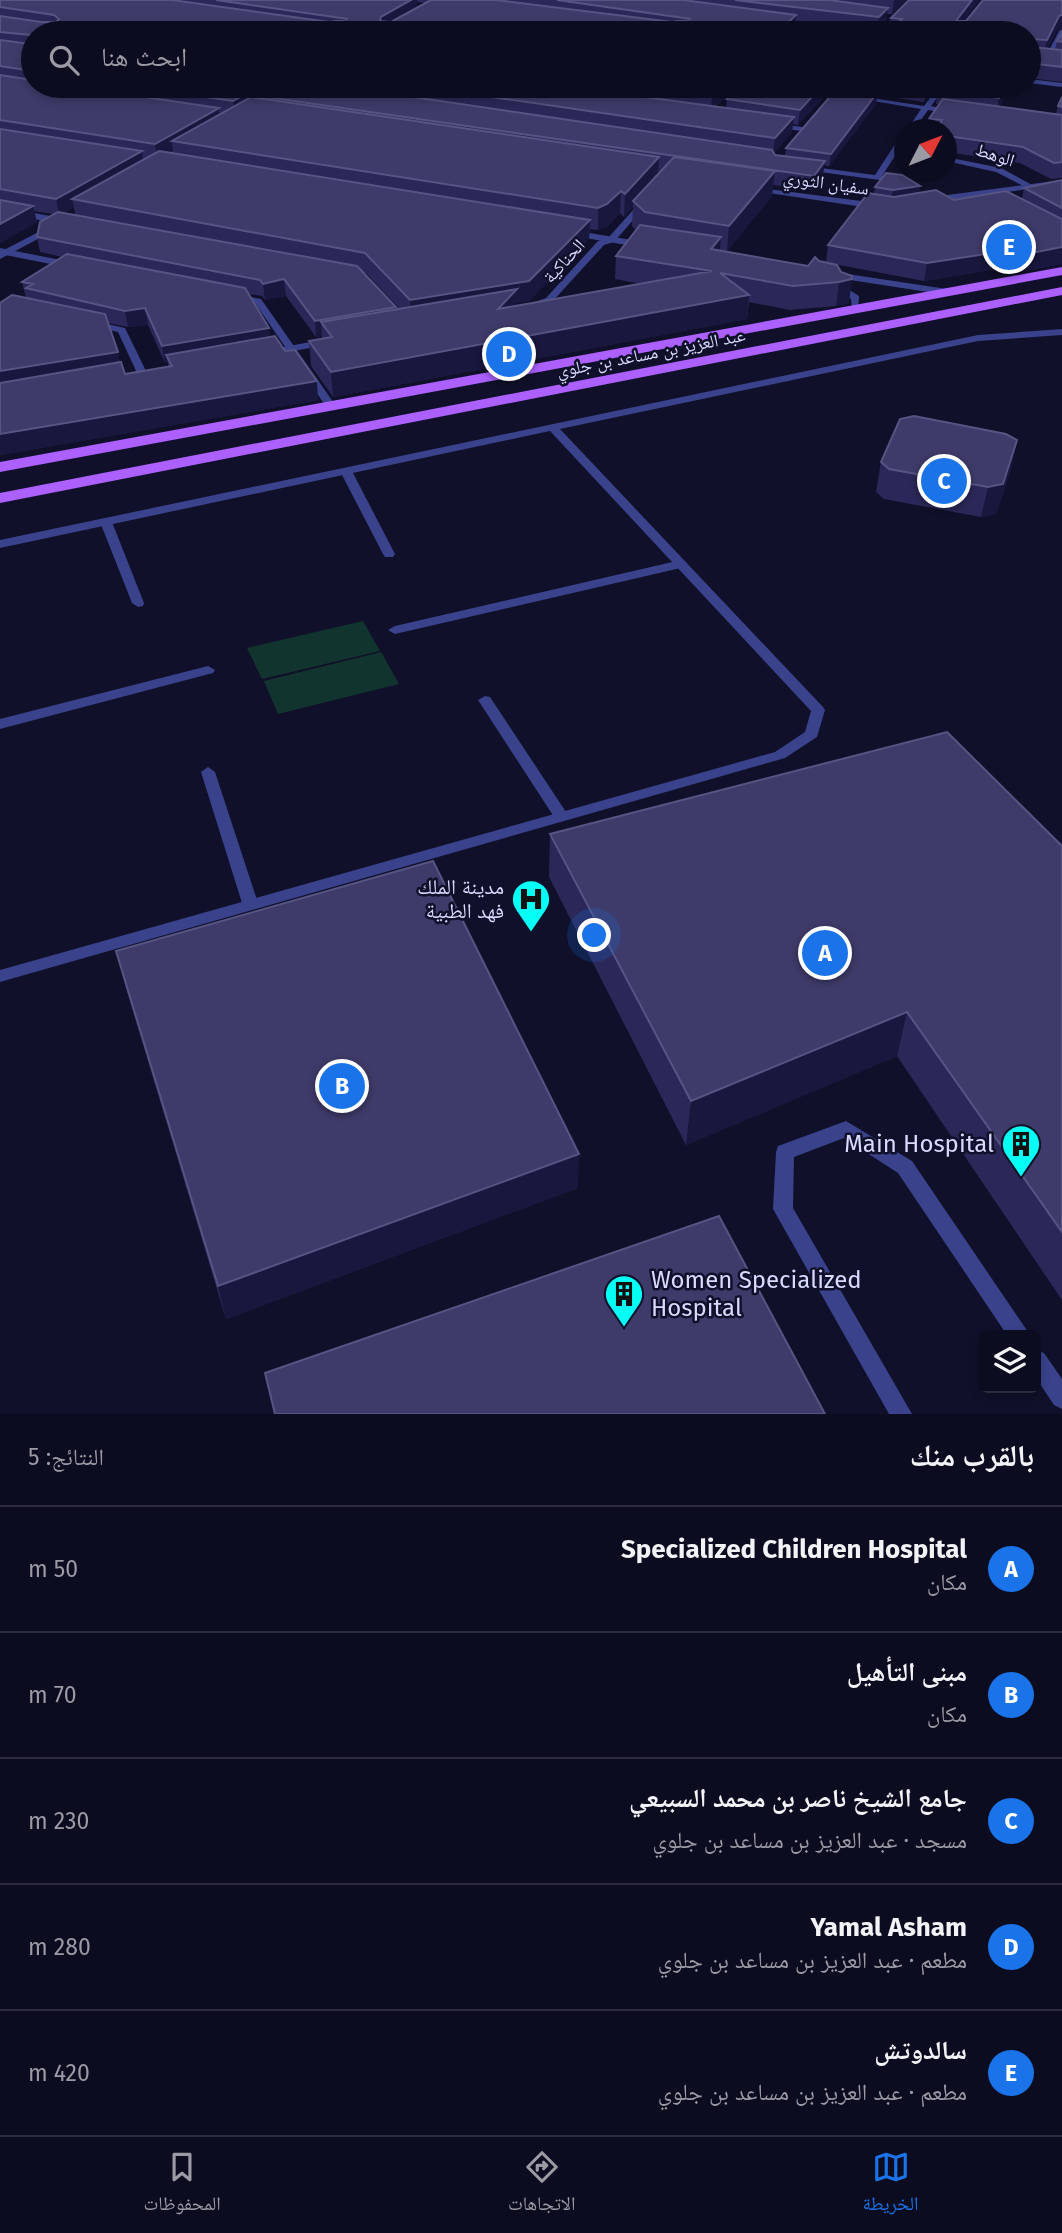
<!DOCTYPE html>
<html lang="ar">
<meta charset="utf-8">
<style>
body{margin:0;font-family:"Fira Sans","Noto Naskh Arabic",sans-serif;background:#1a1a2d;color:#f1f3f6;direction:rtl}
.controls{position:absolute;right:21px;bottom:21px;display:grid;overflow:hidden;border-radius:10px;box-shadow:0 4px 10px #0003}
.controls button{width:63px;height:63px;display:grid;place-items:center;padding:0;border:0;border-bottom:2px solid #2c2c3e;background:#0c0c20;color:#f1f3f6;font:35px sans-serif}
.compass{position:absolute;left:894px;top:119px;width:63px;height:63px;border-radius:50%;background:#0c0c20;box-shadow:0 4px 10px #0003;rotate:48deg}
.you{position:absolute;left:595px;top:936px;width:24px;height:24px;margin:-18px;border:5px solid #fff;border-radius:50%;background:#1a73e8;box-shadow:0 0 0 10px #1a73e833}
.badge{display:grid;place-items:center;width:46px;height:46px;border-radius:50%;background:#1a73e8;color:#fff;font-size:23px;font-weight:700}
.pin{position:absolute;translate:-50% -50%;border:4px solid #fff;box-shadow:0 2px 7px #0006}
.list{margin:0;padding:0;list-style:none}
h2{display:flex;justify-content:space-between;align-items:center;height:91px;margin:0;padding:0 28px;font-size:30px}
h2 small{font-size:23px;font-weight:400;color:#9a9ba5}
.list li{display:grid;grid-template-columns:46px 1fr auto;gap:21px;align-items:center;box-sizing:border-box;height:126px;padding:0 28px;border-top:2px solid #2c2c3e}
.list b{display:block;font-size:26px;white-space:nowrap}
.list p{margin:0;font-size:23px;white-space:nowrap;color:#9a9ba5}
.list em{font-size:23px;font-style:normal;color:#9a9ba5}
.icon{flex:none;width:38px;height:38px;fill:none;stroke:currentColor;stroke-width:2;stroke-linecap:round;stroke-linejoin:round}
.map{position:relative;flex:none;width:1062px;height:1414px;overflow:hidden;direction:ltr}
.search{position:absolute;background:#0c0c20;box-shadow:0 4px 10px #0003;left:21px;right:21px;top:21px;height:77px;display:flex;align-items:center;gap:18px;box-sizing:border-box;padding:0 24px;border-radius:38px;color:#9a9ba5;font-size:26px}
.sheet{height:721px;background:#0c0c20}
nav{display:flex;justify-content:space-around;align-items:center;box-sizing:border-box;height:98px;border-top:2px solid #2c2c3e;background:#0c0c20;font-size:19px;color:#9a9ba5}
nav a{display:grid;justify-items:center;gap:4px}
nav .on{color:#1a73e8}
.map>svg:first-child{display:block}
</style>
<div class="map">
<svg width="1062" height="1414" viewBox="0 0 1062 1414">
<rect width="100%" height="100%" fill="#10102a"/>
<path fill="#12342e" d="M363 621 380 651 262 679 247 648Z
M381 652 399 684 278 714 264 681Z"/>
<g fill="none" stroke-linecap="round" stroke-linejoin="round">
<path fill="#39428a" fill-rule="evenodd" d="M910 0H916L884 33H878Z
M1062 29V37L1049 59 1044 60 1059 31Z
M1062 180V184L932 203 928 200 932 197Z
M752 187 877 203 881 206 877 209 755 191 751 189Z
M0 207 62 218 66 221 62 224 0 213Z
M571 230 644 242 648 245 644 248 568 235V231Z
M0 248 71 262 76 265 71 268 0 254Z
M834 272 947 289 952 292 947 295 831 277V273Z
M831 282H837L859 296 858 311H852L851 299 831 286Z
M235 294 261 299 336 406 335 408H327L255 303 232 299 230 297Z
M1062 329V335L978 341 560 429 823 707 825 710 817 737 785 758 0 982V970L775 752 805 732 811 711 550 431 0 548V540L978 335Z
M846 1121 912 1161 1030 1335H1007L898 1173 844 1138 794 1157 793 1208 912 1414H889L773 1209 776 1152 778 1146Z
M1036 1350 1044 1353 1062 1379V1409L1054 1405 1036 1378Z"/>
<path fill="#39428a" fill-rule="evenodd" d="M778 20 871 31 874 33H857L776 23Z
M1029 79 1062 83V87L1029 83Z
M252 86H282L302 89 298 91Z
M939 86H946L931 106 957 112 953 114 928 110 914 130H907L921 109 855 98 859 96 924 106Z
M774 123 802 127 806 129 802 131 771 127 770 125Z
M901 135H904V142L882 176 902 179V183L805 170 801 168 805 166 875 175Z
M946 157 1001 168 1036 187 1029 189 996 172 946 161Z
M641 201 648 203 614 242 604 245 552 302 530 308V304L546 298 598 241 608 238Z
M54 224 57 225V229L0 259V252Z
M94 321 125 328 147 373 146 375H138L137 373 118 332 91 326 89 324Z
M327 339 332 342 331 344 267 356 262 353 267 350Z
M347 470 353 473 395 554 393 557H385L383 554 341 473Z
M106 518 112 522 144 603 143 606 138 607 132 603 100 522Z
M681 560 685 561 687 564 685 567 395 634 388 630 395 626Z
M208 666 215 670 213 673 0 729V719Z
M485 696 490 697 566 812 569 816 566 820H556L478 700Z
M208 767 215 772 258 903 256 907H244L242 903 201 772Z"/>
<path fill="#ac60ff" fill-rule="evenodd" d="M1062 267V275L0 472V462Z
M1062 287V295L0 503V493Z"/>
</g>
<path fill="#2b2859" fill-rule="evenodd" d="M0 0H906L892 14H887L886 21 877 31 795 21V28L33 33V86H274L275 92 287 86H279H738L716 106 726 108 727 99 834 86 798 125 793 124 792 132 774 153 775 155 785 156 786 148 844 87V86H936L924 102 877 95 876 104 829 166 824 165 823 175 812 190 773 185 772 196 727 251 720 250 808 266 819 261 826 262 828 245 874 194 875 187 920 186 919 193 954 200 1022 199 1024 188 1062 180V264L1018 272 1009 267 924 281 834 264 849 303 836 306 790 310 749 302 747 319 333 397 311 366 309 341 322 339V336L316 337 286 296 265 300 262 296 249 294 269 328 270 337 285 351 318 400 0 455V303L26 298 22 282 62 257 40 252 37 237 53 214 34 211 37 222 0 243ZM417 2 425 3 417 7ZM74 207 75 215 64 213ZM633 207 632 226 636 230 616 256 615 279 642 284 517 306V303L529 301 589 239 590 229 598 230 607 227 620 213 624 217ZM363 273H366L400 309 396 310V307ZM108 323 128 327 148 325 165 363H168V367L125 374 120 362Z
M891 18 965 21 1057 30 1047 49 1055 50 1057 41 1062 33V82L1029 78V33L889 31Z
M1010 86 999 107 1056 114 1058 106 1062 97V178L1051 179 1020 163 947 152V130H927L929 119 939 105 936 104 938 89Z
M1017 440 1011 469 996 514 981 517 884 499 876 492 881 462Z
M550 834 1062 846V1300L897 1056 686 1145 549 877Z
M116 951 578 1188 226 1319 125 985Z
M265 1373 825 1414H274Z"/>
<path fill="#18173e" d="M411 0H417V10L381 33V17Z
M895 0H906L892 14 894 1Z
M972 0H980L955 33 956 21Z
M888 8 886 21 877 31 879 17Z
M796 15 795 28 790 33H777Z
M1062 15V28L1057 30 1044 54 1047 40 1059 16Z
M260 86H274L275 93 266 97V98L234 116 233 101Z
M724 86H738L711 111 712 96Z
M822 86H834L798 125 800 110Z
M927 86H936L924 102 926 87Z
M1005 86H1010L996 113 999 98Z
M877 93 876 104 829 166 831 154Z
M219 108 221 123 172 141 173 151 157 160 155 144Z
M794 117 792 132 773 154 775 138Z
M142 151 144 167 72 199 74 207 59 215 56 199Z
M659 157 658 178 633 201V207L624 217 625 194Z
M825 161 823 175 812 190 814 176Z
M775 171 772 196 727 251 729 226Z
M920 186 918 198 891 202 893 190Z
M621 191 620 213 607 227 598 230V208Z
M33 206 37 222 0 243V224Z
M590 220 589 239 529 301 517 303 518 314 411 321 410 300Z
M721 237 719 261 711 249Z
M1062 247V264L1018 272 1021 255Z
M1012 250 1009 267 924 281 927 263Z
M284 279 286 296 265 300 263 284Z
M852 279 849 303 836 306 839 282Z
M749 295 747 319 333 397 331 372Z
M396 307 397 324 321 322 322 336 316 337 315 321Z
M145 308 148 325 128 327 125 311Z
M269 328 271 345 166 355 168 363H165L162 346Z
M118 352 121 371 0 391V371Z
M317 381 318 400 0 455V434Z
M1017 440 1011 469 996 514 981 517 988 487Z
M907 1012 897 1056 686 1145 691 1101Z
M579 1154 578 1188 226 1319 218 1286Z"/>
<path fill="#3e3b6a" stroke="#565482" stroke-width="2" d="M0 0H172L329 22 348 19 216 0H411L381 17 380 21 391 22 431 0H496L672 22 691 19 557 0H683L796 15 777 33H33V71L0 66V40L30 44 33 42 31 35 0 32V16L41 22H56L59 19 54 15 0 7Z
M735 0H829L888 8 879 17Z
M909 0H972L956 21H966L983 0H1062V15L1059 16 1047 40 1030 39 1031 47 1062 50V67L1029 63V33H886L902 19 891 18Z
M1062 33V42L1057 41Z
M0 75 33 80V86H70L219 108 155 144 0 120Z
M131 86H260L233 101Z
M288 86H338L772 150 775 155 825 161 814 176 266 97Z
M416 86H562L794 117 775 138Z
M633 86H724L712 96Z
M740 86H822L800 110 727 99Z
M839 86 877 93 831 154 786 148Z
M941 86H1005L999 98 938 89Z
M251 97 659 157 625 194 621 191 607 204 598 208 172 141Z
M1062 97V107L1058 106Z
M943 99 1062 115V162L1054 163 1023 147 947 136V130H937L942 120 929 119Z
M0 129 142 151 56 199 0 189Z
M159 151 590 220 529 281 410 300 365 253 72 199Z
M674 157 775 171 729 226 645 212 633 201Z
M886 173 902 175 920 186 893 190 875 187Z
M1062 180V208L1024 188Z
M936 190 954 200 1006 191 1062 219V247L1021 255 1012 250 927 263 828 245 868 193 894 197Z
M0 200 33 206 0 224Z
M58 212 357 266 396 307 315 321 284 279 263 284 260 280 37 237 40 222Z
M640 225 721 237 711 249 808 266 815 257 819 261 837 265 841 272 852 276V279L839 282 793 286 720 273 749 295 331 372 309 341 332 337 321 322 517 289 498 309 712 271 616 256Z
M67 254 245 288 269 328 162 346 145 308 125 311 26 288 33 284 22 282Z
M12 295 105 314 118 352 0 371V303Z
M275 336 285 351 295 350 317 381 0 434V383L121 362 125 374 172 366 166 355Z
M914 416 1006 434 1017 440 1003 484 988 487 889 469 881 462 900 419Z
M947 732 1062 846V1232L907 1012 691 1101 550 834Z
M433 861 579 1154 218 1286 116 951Z
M719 1216 825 1414H275L265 1373Z"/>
<defs>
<g id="hospital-pin" transform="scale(2.0125)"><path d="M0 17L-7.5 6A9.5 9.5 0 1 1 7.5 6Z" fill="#05fff4" stroke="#10102a"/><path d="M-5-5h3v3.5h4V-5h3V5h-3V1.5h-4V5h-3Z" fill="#111"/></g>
<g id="building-pin" transform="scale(2.0125)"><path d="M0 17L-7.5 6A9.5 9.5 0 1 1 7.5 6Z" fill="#05fff4" stroke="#10102a"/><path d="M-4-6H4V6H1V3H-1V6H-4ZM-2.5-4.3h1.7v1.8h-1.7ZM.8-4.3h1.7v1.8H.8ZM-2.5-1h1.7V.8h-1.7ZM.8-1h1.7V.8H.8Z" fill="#111"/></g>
</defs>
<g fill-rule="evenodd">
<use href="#hospital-pin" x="531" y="899"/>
<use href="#building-pin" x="1021" y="1144"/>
<use href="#building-pin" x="624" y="1294"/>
</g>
<g text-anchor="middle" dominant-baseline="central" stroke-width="5" stroke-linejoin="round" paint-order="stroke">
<g font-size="18" fill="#d9daff" stroke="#10102a">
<text transform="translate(995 155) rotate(18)">الوهط</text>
<text transform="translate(826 183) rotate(8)">سفيان الثوري</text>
<text transform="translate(564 261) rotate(-48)">الحناكية</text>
<text transform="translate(651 353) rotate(-11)">عبد العزيز بن مساعد بن جلوي</text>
</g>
<g font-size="21" fill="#d9daff" stroke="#10102a" text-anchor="end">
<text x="504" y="887">مدينة الملك<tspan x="504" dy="24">فهد الطبية</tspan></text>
</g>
<g font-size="24" fill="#d9daff" stroke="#10102a" text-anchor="end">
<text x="994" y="1144">Main Hospital</text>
<text x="651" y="1280" text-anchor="start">Women Specialized<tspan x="651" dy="28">Hospital</tspan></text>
</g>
</g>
</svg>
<div class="controls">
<button><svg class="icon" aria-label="layers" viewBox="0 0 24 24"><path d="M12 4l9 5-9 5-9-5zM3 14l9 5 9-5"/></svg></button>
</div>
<svg class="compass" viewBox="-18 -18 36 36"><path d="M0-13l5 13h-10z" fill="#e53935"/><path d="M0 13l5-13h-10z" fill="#9a9ba5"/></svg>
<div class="you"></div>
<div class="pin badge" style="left:825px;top:953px">A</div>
<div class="pin badge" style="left:342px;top:1086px">B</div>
<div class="pin badge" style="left:944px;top:481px">C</div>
<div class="pin badge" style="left:509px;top:354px">D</div>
<div class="pin badge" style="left:1009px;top:247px">E</div>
<div class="search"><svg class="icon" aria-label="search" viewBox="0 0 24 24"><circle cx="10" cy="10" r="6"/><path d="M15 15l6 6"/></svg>ابحث هنا</div>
</div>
<section class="sheet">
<h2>بالقرب منك<small>النتائج: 5</small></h2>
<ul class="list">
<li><span class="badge">A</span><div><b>Specialized Children Hospital</b><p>مكان</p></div><em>50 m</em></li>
<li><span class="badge">B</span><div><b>مبنى التأهيل</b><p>مكان</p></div><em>70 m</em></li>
<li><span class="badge">C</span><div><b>جامع الشيخ ناصر بن محمد السبيعي</b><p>مسجد · عبد العزيز بن مساعد بن جلوي</p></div><em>230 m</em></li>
<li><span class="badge">D</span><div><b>Yamal Asham</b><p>مطعم · عبد العزيز بن مساعد بن جلوي</p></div><em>280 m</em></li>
<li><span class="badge">E</span><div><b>سالدوتش</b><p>مطعم · عبد العزيز بن مساعد بن جلوي</p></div><em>420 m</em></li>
</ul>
</section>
<nav>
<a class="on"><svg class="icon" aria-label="map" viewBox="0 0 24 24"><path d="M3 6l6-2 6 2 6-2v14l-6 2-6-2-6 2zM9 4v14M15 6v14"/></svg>الخريطة</a>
<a><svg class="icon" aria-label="directions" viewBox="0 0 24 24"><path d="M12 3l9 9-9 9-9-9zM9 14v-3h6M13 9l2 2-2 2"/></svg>الاتجاهات</a>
<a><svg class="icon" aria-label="saved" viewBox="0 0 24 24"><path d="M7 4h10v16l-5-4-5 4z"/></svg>المحفوظات</a>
</nav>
